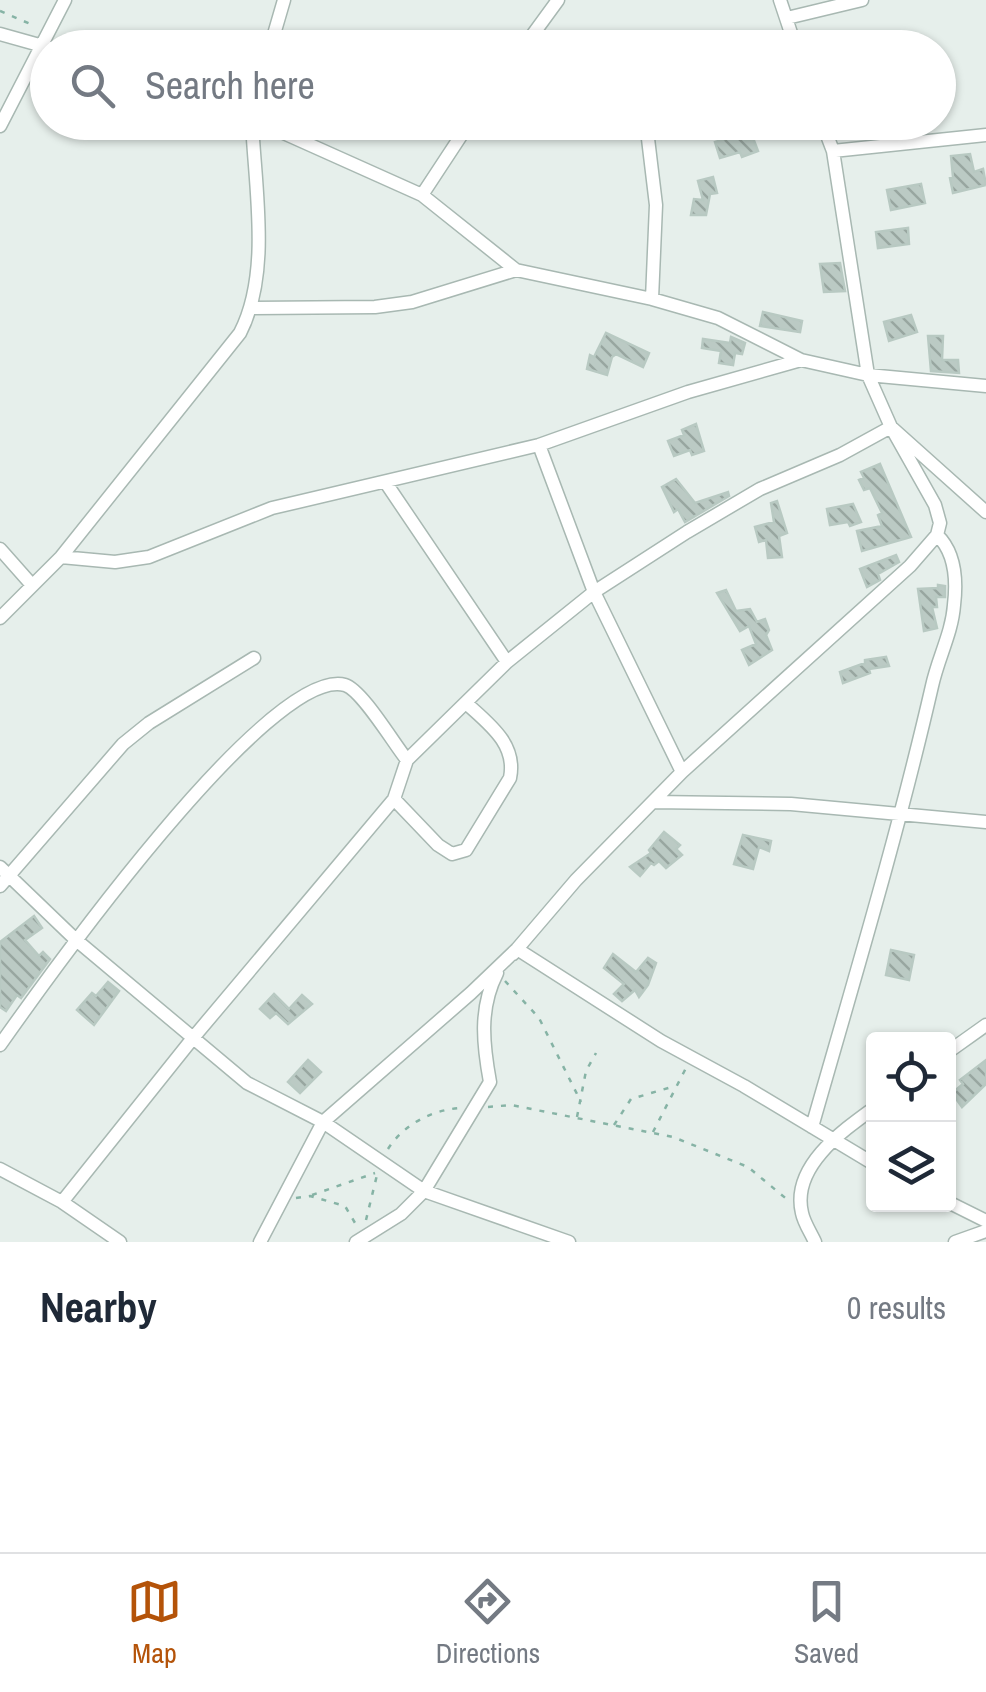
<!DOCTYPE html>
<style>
body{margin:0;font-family:"Archivo Narrow",sans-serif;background:#f6f6f7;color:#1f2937}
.controls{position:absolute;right:30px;bottom:30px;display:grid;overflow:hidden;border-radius:10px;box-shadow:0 2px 8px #0004}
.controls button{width:90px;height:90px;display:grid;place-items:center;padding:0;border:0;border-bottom:2px solid #e0e1e3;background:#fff;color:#1f2937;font:50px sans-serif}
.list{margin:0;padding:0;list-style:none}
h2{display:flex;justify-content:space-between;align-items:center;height:130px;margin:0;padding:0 40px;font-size:42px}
h2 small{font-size:32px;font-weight:400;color:#747a83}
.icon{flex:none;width:55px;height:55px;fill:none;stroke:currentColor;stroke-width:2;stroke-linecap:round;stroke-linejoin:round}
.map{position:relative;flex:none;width:986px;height:1242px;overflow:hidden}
.search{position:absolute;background:#fff;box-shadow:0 2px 8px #0004;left:30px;right:30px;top:30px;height:110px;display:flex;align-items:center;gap:25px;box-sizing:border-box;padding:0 35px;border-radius:55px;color:#747a83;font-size:38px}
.sheet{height:310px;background:#fff}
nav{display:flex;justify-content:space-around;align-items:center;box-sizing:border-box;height:140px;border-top:2px solid #e0e1e3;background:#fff;font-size:28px;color:#747a83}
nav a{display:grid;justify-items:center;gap:5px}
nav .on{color:#b45309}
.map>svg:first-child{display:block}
</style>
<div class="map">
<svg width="986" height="1242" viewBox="0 0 986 1242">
<defs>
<pattern id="building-back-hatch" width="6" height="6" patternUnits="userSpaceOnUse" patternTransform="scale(2.5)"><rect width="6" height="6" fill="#bbcac4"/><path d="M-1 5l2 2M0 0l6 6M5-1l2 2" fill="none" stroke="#98a6a0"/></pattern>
</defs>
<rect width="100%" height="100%" fill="#e6efeb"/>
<path fill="url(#building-back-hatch)" stroke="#b8c9c2" stroke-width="2.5" d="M737 122 746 141 753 138 758 151 742 157 740 152 720 158 715 142 731 137 727 127Z
M970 154 974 172 983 169 986 185 953 193 950 178 953 177 951 156Z
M713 177 717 193 710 194 706 215H691L694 199 703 200 698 181Z
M921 184 925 203 891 210 887 190Z
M908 228 909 244 878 248 876 232Z
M820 264 840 263 845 291 824 292Z
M763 312 802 321 800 332 760 326Z
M911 315 917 332 889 341 884 322Z
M606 333 649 353 643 367 616 354 612 357 607 375 587 369 590 355 594 357Z
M928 336H943L942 360H958L959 373 931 371Z
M731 337 745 343 742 354 735 353 733 365 719 363 721 351 702 348 703 339 730 343Z
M696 424 704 451 692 455 690 450 674 456 668 441 684 435 682 430Z
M880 464 911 537 862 551 857 531 882 526 878 515 882 513 870 488 864 490 859 480 864 478 861 472Z
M676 479 695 503 728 492 729 496 685 522 678 509 674 512 662 487Z
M777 501 787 533 779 536 782 557 768 558 766 540 759 542 755 527 774 522 771 503Z
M853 504 861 522 850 526 848 522 830 525 827 509Z
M896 555 899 562 878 574 880 580 867 587 860 569Z
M938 585 945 586V597H936L937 607H932L937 628 924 631 918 589 938 588Z
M726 590 736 611 750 609 757 622 765 619 769 630 766 635 772 650 749 665 742 650 756 644 749 626 740 631 717 593Z
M886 657 889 666 869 669 870 673 843 683 840 672 865 663V660Z
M664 832 680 845 676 849 682 855 666 868 659 861 654 865 651 863 640 876 630 867 651 853 649 850Z
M743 835 771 841 769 851 759 847 753 869 734 864Z
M34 916 42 928 25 940 39 956 43 952 50 959 21 998 17 995 6 1011 0 1007V942Z
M891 950 914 955 909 980 886 975Z
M613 954 636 972 648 958 656 963 648 985 639 997 635 990 622 1001 614 994 624 984 604 968Z
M108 982 119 991 94 1025 77 1010 92 993 96 996Z
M274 994 289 1009 302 995 312 1004 288 1024 276 1013 270 1018 260 1009Z
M308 1060 321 1072 300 1093 288 1082Z
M986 1060V1084L962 1107 952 1093 963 1084 960 1080Z"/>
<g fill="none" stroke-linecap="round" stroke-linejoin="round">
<g stroke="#a8b8b2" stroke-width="15">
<path id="minor" d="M780 0 796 48
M787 18 862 0
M0 34 50 48
M270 48 284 0
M523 48 558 0
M259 122 422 195 516 270 652 299 718 318 801 360
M646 122 656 205 652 299
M0 126 65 0
M833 151 986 135
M422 195 470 122
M253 308 375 307 412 302 516 270
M539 445 594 592 682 772
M386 483 507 662
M0 549 31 584
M61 557 115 562 149 557 272 508 539 445 688 392 801 360 868 375 986 386
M0 618 61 557 240 333C271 273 255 189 252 122
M394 799 438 845 452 854 466 850 510 778C517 744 489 724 466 703
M653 802 791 804 986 822
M0 867 75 939 247 1083 323 1122 424 1191 569 1242
M0 886 123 744 149 723 254 658
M513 954 517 949 661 1041 744 1086 874 1164
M0 1045C43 984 270 664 345 685 362 690 394 744 407 760
M948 1052 986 1025
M812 1127C854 980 898 834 932 686 938 658 952 633 954 605 957 580 956 553 937 535
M0 1169 62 1202 120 1242
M62 1202 193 1038 394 799 407 760 507 662 594 592 687 532 760 489 840 455 891 427 986 512
M948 1202 986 1221
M260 1242 323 1122 471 993 517 949 576 880 682 772 910 566 937 535 940 523 935 505 891 427 868 375 833 151 822 122
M356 1242 401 1214 424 1191 490 1082C483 1044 479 1008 497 973
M815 1242C811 1233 804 1223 802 1213 791 1167 842 1131 874 1108
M955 1242 986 1231"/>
</g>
<path stroke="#86b3a5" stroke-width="2.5" stroke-dasharray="5 8" stroke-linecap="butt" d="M0 11 35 26
M505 981 539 1018 581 1102
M488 1107 511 1105 673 1137 748 1167 789 1201
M577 1117 586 1071 596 1053
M614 1125 631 1099 675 1086
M653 1132 686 1068
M388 1149C404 1124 432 1110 460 1108
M312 1195 375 1173
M296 1198 310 1196 345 1206 358 1228
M366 1220 377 1175"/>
<use href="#minor" stroke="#fff" stroke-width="12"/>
</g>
</svg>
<div class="controls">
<button><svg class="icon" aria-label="locate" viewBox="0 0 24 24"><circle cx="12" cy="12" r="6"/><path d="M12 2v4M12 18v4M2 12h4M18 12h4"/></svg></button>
<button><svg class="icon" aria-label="layers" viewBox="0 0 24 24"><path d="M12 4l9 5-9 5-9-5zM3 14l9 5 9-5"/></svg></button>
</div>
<div class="search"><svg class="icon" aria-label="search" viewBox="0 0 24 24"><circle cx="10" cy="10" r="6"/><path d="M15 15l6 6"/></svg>Search here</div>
</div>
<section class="sheet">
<h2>Nearby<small>0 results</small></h2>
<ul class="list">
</ul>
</section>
<nav>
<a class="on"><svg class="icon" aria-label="map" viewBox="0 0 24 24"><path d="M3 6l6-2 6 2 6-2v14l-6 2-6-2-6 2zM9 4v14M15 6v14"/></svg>Map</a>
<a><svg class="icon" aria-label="directions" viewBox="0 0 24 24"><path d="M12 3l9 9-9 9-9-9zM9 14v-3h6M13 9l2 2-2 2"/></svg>Directions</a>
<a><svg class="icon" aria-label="saved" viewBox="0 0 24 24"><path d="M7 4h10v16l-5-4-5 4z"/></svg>Saved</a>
</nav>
